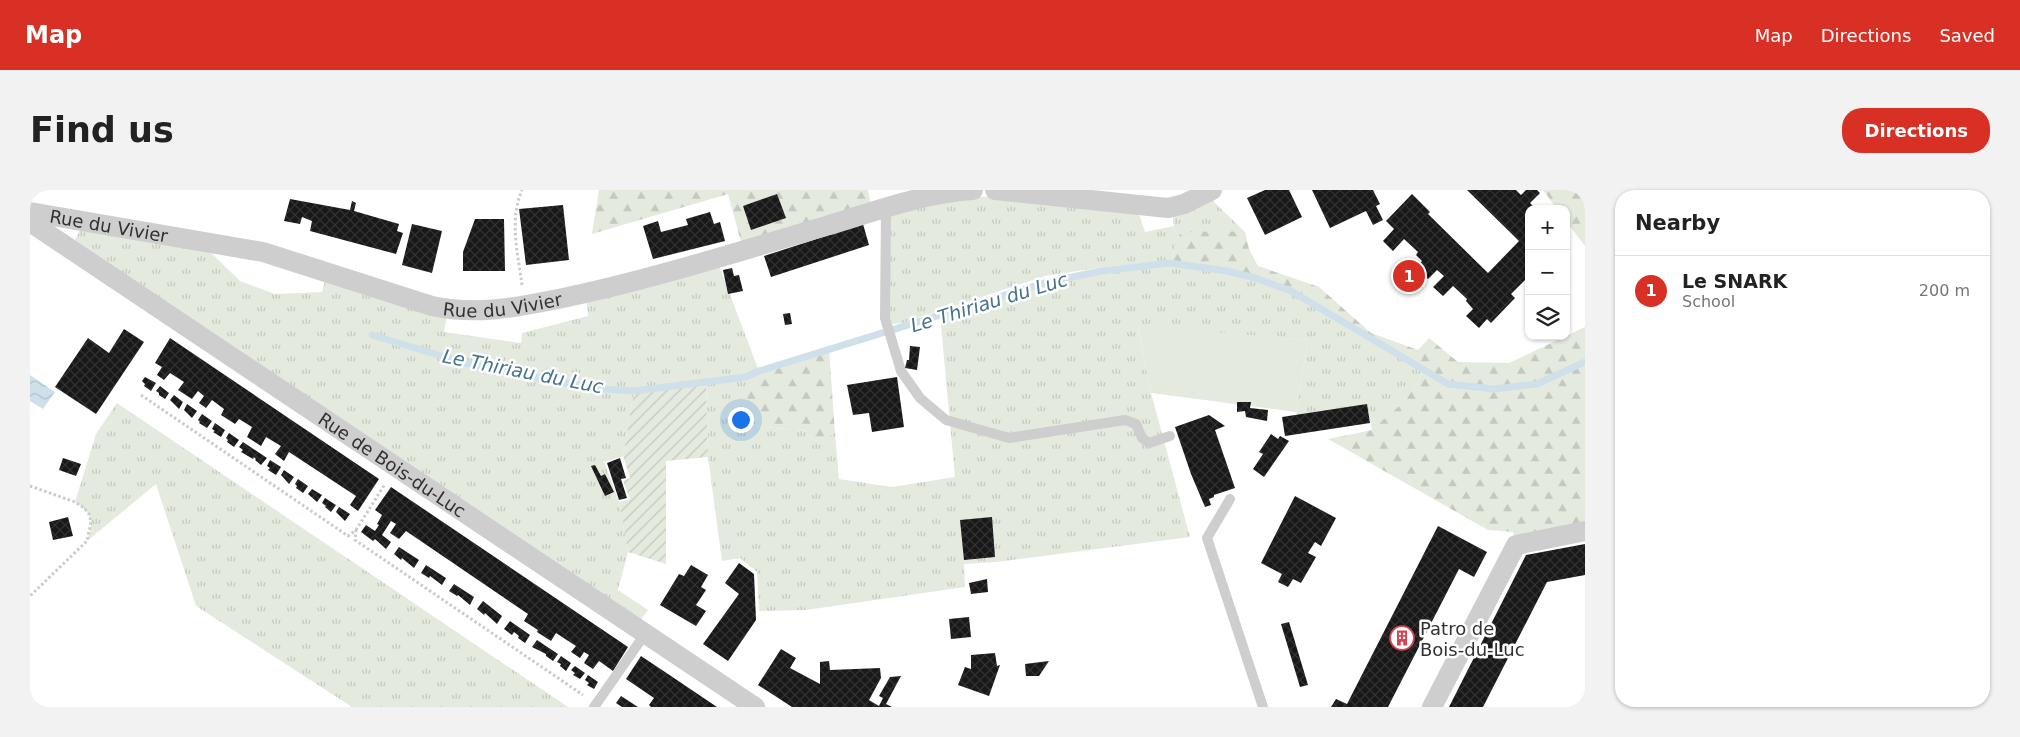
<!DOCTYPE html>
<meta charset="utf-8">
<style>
body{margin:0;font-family:"DejaVu Sans",sans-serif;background:#f2f2f2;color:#222}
.controls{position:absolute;right:15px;top:15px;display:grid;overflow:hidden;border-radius:10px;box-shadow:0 1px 4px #0004}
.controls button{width:45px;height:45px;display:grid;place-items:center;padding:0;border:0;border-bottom:1px solid #e0e0e0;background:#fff;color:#222;font:25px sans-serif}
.you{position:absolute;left:710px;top:229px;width:18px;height:18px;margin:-12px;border:4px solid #fff;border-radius:50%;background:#1a73e8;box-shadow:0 0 0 8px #1a73e833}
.badge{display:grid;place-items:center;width:32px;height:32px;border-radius:50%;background:#d93025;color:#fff;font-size:16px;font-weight:700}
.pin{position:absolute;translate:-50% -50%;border:2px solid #fff;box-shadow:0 1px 5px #0006}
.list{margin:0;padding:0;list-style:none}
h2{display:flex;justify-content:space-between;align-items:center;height:65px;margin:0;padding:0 20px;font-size:21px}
h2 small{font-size:16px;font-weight:400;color:#767676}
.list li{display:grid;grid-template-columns:32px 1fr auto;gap:15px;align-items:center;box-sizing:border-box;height:70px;padding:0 20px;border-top:1px solid #e0e0e0}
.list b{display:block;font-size:19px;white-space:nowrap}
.list p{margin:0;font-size:16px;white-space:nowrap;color:#767676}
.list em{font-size:16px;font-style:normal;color:#767676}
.icon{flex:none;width:28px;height:28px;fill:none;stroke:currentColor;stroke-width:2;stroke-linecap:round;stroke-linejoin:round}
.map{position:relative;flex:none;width:1555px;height:517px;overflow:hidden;border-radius:20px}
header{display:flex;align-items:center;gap:30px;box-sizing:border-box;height:70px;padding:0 25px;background:#d93025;color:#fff}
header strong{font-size:24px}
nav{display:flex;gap:28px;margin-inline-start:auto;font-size:18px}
.intro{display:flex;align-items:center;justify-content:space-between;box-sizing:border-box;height:120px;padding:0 30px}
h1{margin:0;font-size:35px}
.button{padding:12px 22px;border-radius:20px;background:#d93025;color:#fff;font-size:18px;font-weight:700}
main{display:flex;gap:30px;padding:0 30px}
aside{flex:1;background:#fff;border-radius:20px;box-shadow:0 1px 4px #0004}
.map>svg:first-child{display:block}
</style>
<header>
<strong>Map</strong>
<nav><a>Map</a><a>Directions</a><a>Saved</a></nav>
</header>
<div class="intro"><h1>Find us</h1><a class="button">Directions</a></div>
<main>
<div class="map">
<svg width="1555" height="517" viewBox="0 0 1555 517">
<defs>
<pattern id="grass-tufts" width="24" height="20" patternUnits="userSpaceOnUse" patternTransform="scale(1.25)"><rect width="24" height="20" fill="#e4eade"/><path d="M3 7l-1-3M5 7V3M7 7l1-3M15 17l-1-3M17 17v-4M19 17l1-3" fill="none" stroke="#c4c9bf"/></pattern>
<pattern id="forest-firs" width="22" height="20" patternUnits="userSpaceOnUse" patternTransform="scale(1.25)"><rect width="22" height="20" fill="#e4eade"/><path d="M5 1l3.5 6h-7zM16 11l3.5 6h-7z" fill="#c4c9bf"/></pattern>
<pattern id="garden-furrows" width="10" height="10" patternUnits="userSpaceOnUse" patternTransform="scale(1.25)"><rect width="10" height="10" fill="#e4eade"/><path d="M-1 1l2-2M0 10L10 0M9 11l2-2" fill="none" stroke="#c4c9bf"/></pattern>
<pattern id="water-waves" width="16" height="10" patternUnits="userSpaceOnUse" patternTransform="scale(1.25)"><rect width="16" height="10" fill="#cfe0eb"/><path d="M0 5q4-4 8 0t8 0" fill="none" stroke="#b2c1ca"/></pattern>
<pattern id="building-cross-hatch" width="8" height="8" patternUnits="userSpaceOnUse" patternTransform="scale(1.25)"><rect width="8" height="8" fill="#181818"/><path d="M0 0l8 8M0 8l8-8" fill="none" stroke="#313131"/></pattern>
</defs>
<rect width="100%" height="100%" fill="#fff"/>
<path fill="url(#grass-tufts)" d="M975 5 1108 21 1115 42 1144 36 1142 22 1181 6 1185 13 1215 42 1150 43 1141 70 1074 77 1015 86 873 133 862 134 860 127V23L912 10Z
M50 40 168 50 210 91 245 104 292 102 297 83 418 119 414 142 491 153 492 143 558 126 556 103 686 68 729 181 716 187V226L724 236 775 241 782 249 787 251 805 243 809 289 862 297 925 287 910 125 1014 93 1071 81 1140 73 1197 81 1261 101 1395 180 1375 211 1342 241 1338 219 1271 231 1266 222 1278 150 1108 137 1121 203 1160 347 966 372 934 374 935 397 776 420 729 421 727 382 710 368 692 371 678 267 676 193 604 201 593 266 574 272 589 312 598 362 588 400 618 420 605 437 45 50Z
M87 213 538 517H322L166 416 126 294 57 351C64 332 63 323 45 312L66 244Z"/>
<path fill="url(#forest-firs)" d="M569 0H838L841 14 711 52 698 4 562 44Z
M1513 0H1555V56L1536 31V19H1527Z
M1187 41 1215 42 1219 59 1228 76 1289 97 1341 143 1388 160 1399 148 1428 172 1479 173 1555 137V341L1486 355 1483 342 1458 340 1298 249 1342 240 1375 211 1395 180 1261 101 1225 88 1197 81 1140 73 1150 43Z
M799 159 805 243 788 251 782 249 775 241 724 236 716 226V187L729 181Z"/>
<path fill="#e4eade" d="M1108 136 1278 150 1266 222 1121 203Z"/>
<path fill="url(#garden-furrows)" d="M676 193 678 267 636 271V374L598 362 589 312 600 309 593 291 600 288 593 266 604 201Z"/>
<path fill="url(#water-waves)" d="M0 185 25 202 13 219 0 211Z"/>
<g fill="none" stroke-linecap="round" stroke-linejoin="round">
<path stroke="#cfe0eb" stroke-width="7" d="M342 145 435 173 528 192 572 199 604 201 716 187 729 181 1014 93 1071 81 1140 73 1197 81 1225 88 1261 101 1418 194 1464 199 1507 194 1555 172"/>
</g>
<path fill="url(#building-cross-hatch)" d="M1235 0H1259L1272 27 1235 45 1217 8Z
M1282 0H1343L1350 14 1346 16 1353 30 1343 35 1336 21 1300 38Z
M1437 0H1486L1491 5 1496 0H1507L1510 3 1500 13 1506 19H1499V86L1481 104 1485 108 1461 133 1457 129 1449 138 1436 126 1443 119 1436 111 1437 109 1423 96 1413 106 1403 97 1414 86 1407 80 1398 89 1386 78 1392 71 1386 65 1388 62 1374 49 1363 61 1353 51 1364 39 1356 31 1382 4 1400 22 1398 24 1458 83 1489 51Z
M747 4 756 28 721 40 713 16Z
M260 9 320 20 322 11 326 13 324 21 369 34 367 41 373 43 366 64 280 41 282 31 272 27 270 34 254 31Z
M533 15 539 70 496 75 489 19Z
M680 22 684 34 690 32 695 51 623 69 613 36 628 31 631 42 658 35 656 29Z
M445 29H474L475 81H433V62Z
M382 34 412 41 402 83 372 75Z
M833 34 839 55 741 87 734 66Z
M702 78 704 86 709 85 713 101 698 104 693 80Z
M760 123 762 134 755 135 753 124Z
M94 139 114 152 66 224 25 197 58 148 79 163Z
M140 148 349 289 328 321 320 315 326 306 259 262 254 271 245 264 251 256 236 247 231 256 217 247 222 237 209 229 205 234 191 225 194 219 182 210 176 218 169 213 174 206 168 201 162 209 148 200 154 192 140 183 134 190 127 185 132 177 125 173Z
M880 156 890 157 887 180 875 178 877 170H879Z
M115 187 126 193 121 201 114 196 115 194 112 191Z
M867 187 874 237 842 242 839 223 823 225 817 195Z
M130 196 139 203 135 209 129 205V203L126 201Z
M144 205 153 212 149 219 140 210Z
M1207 212H1221L1220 218 1238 220 1237 231 1216 227 1215 221 1207 222Z
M157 214 167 221 162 228 154 220Z
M1337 214 1340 233 1255 246 1252 227Z
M172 224 182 231 177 238 169 233 170 232 168 230Z
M1179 225 1195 236 1185 240 1205 298 1184 305V307L1179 309 1181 315 1175 317 1161 284 1145 237Z
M185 233 195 240 191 247 183 242 185 241 182 239Z
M199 243 209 250 204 257 197 252 198 250 196 248Z
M1241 244 1248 249 1250 246 1259 251 1234 287 1223 279 1233 264 1229 262Z
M213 252 237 268 231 275 225 270 226 269 224 267 223 269 211 262 213 260 209 257Z
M33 268 51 274 46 286 29 280Z
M590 268 596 288 591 289 597 308 589 310 577 273Z
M240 270 251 277 246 285 238 280 240 278 237 276Z
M565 275 571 286 575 284 584 302 575 306 561 276Z
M254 280 264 287 259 294 251 285Z
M268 289 278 296 273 303 266 298 267 296 265 294Z
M361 297 598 457 583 481 569 471 563 479 554 473 559 465 554 462 550 468 541 462 546 456 526 443 521 451 507 442 508 440 494 431 498 424 376 341 369 349 360 343 366 334 361 331 352 345 361 352 356 359 345 349 343 351 331 342 336 335 345 341 349 335 347 334 352 325 345 320Z
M282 299 292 305 287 312 278 304Z
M1265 306 1306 328 1291 356 1285 352 1278 363 1286 367 1271 393 1263 389 1258 397 1248 392 1252 384 1231 373Z
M295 308 306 315 301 322 295 317 296 316 292 313Z
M309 317 320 324 315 331 306 322Z
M38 327 43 346 23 350 19 332Z
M962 327 965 367 934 370 930 330Z
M1408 336 1457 362 1444 387 1429 379 1358 517H1301L1306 509 1317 514Z
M1555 354V385L1517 392 1453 517H1419L1496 365Z
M369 357 389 370 384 378 372 368 371 370 364 364Z
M709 373 724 384 726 430 698 471 673 454 709 404 695 393Z
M396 375 416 388 412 395 400 386 399 388 391 383Z
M661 375 678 385 671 397 676 400 666 415 676 421 666 436 630 415 649 384 654 386Z
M957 389 958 402 941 404 939 393Z
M424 394 444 407 440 415 428 405 427 406 419 401Z
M453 411 472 426 467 434 455 423 454 425 447 419Z
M939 427 941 447 921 449 919 429Z
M480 431 500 445 495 453 488 448 489 446 484 442 482 445 474 439Z
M1259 432 1278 495 1270 497 1251 434Z
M507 450 528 464 523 471 516 466V464L502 457Z
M751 459 766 468 760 478 790 494V472L799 471 800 480 850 478 851 488 839 510 849 516 853 508 849 506 860 487 871 486 856 514 862 517H762L728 495Z
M965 463 967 476 970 475 959 506 928 495 935 477 941 479V465Z
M531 466 541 473 536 481 530 476 531 474 527 472Z
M611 466 638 484 687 517H621L619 515 624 508 596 489Z
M1019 471 1009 486H996L995 474Z
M545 476 555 483 550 489 543 485 545 483 541 480Z
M558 485 568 492 564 499 557 495 559 493 555 490Z
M591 506 608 517H592L586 513Z"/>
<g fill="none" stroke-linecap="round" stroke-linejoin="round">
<path stroke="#cbcbcb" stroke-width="3" stroke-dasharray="2.5 2.5" stroke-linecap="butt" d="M492 95C488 64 479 30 492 0
M111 205 318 346 326 340 325 350 553 505
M0 296 45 312 54 318 59 324 61 332 57 351 0 406
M326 340 355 294"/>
<path stroke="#cecece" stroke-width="10" d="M856 18 855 128 871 181 890 208 916 230 979 248 1095 230 1106 234 1112 248 1119 253 1140 246
M1200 309 1177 348 1233 517
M564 517 615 444"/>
<g stroke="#cecece" stroke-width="20">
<path d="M965 0 1138 18 1154 14 1182 0"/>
<path id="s1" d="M0 22 233 62 402 116C448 126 487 117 533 108 620 90 710 61 796 36 840 23 897 2 943 0"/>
<path id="s2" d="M0 32 725 517"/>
<path d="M1402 517 1486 355 1555 341"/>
</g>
</g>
<defs>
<g id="building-ring" transform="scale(1.25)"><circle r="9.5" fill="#fff" stroke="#d84450" stroke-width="1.5"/><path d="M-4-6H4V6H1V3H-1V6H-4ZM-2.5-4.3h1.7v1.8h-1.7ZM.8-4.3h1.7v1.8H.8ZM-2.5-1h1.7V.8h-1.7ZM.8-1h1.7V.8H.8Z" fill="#d84450"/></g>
</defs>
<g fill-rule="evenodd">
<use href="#building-ring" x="1372" y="448"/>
</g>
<g text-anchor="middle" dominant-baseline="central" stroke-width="5" stroke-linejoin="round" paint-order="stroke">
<g font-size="18" fill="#313131" stroke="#fff">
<text stroke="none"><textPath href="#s1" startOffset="80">Rue du Vivier</textPath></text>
<text stroke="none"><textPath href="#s1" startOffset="485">Rue du Vivier</textPath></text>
<text stroke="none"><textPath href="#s2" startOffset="436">Rue de Bois-du-Luc</textPath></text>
</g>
<g font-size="18" fill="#313131" stroke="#fff" text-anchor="start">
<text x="1390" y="438">Patro de<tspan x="1390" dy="21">Bois-du-Luc</tspan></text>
</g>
<g font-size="19" font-style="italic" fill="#45728e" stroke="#fff">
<text transform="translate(959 112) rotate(-17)">Le Thiriau du Luc</text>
<text transform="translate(493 181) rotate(11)">Le Thiriau du Luc</text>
</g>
</g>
</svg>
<div class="controls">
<button>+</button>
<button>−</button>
<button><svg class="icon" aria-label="layers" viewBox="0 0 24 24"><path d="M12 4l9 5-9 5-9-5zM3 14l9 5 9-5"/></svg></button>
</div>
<div class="you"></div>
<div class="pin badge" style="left:1379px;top:86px">1</div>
</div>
<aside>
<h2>Nearby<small></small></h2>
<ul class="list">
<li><span class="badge">1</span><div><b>Le SNARK</b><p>School</p></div><em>200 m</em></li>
</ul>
</aside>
</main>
